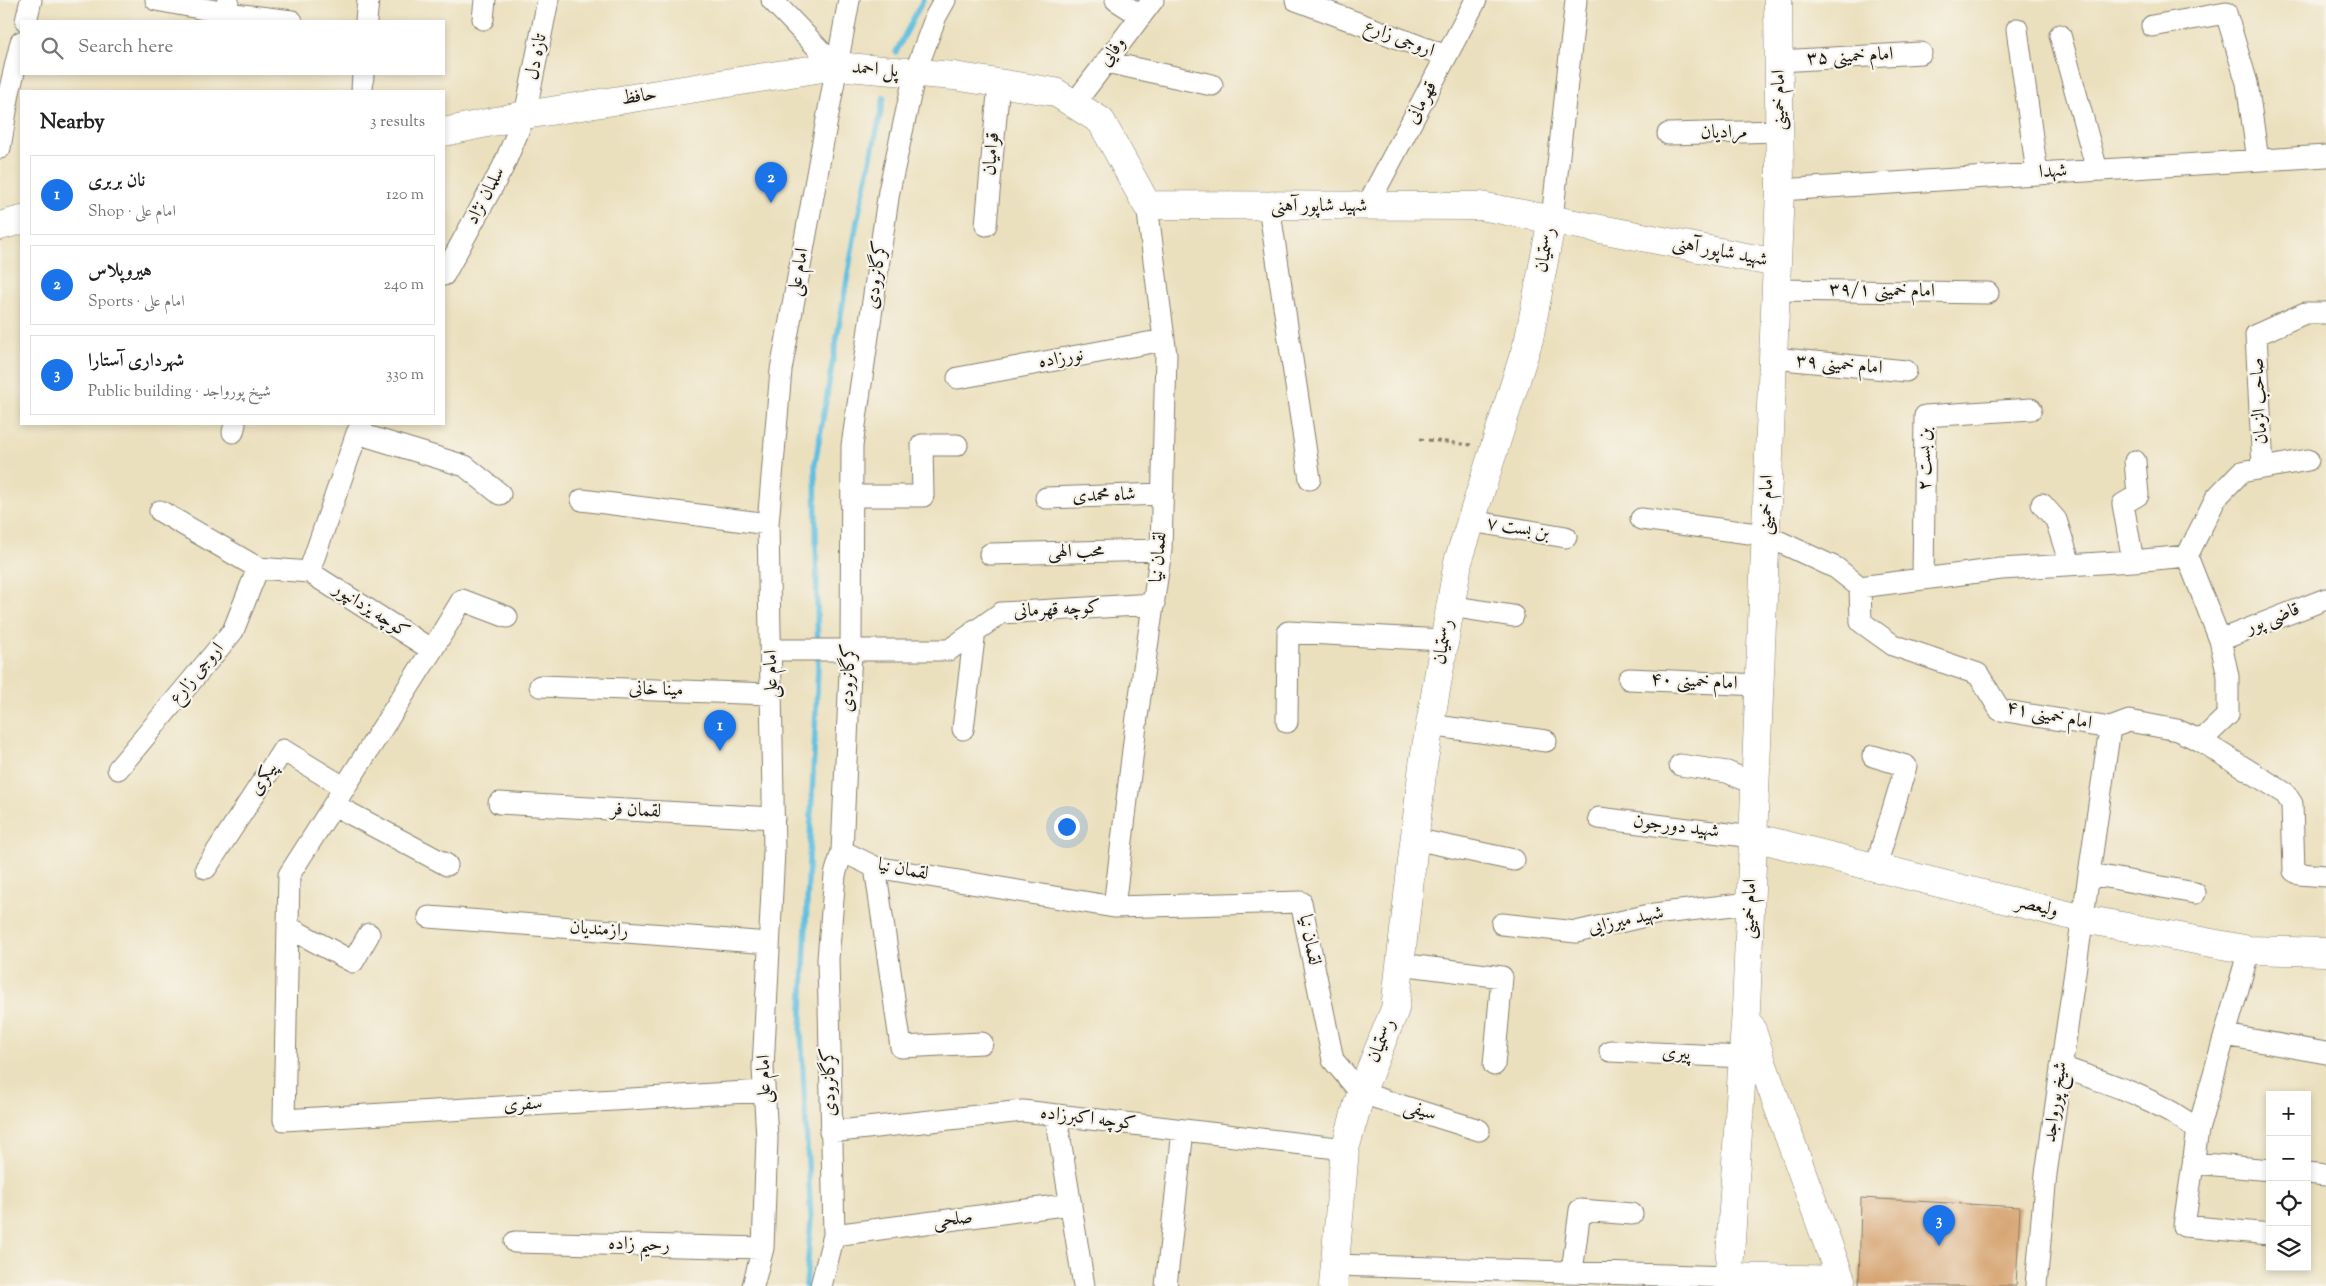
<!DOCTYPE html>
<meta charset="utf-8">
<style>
body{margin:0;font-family:"Sorts Mill Goudy",Amiri,serif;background:#f2f2f2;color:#222}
.controls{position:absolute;right:15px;bottom:15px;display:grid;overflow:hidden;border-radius:0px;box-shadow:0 2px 8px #0003}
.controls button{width:45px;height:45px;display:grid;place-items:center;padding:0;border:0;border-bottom:1px solid #e0e0e0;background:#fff;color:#222;font:25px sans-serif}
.you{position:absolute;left:1066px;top:826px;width:18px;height:18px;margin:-12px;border:4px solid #fff;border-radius:50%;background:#1a73e8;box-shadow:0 0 0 8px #1a73e833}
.badge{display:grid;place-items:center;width:32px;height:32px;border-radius:50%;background:#1a73e8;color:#fff;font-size:16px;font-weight:700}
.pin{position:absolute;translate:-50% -41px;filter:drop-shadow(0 1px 2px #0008)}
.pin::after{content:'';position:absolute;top:26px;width:18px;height:15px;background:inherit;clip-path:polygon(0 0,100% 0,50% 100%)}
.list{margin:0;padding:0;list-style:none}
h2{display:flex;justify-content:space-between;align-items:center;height:65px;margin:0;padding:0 20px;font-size:21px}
h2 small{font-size:16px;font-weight:400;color:#767676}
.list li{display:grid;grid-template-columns:32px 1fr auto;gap:15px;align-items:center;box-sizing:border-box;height:80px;margin:0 10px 10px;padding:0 10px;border:1px solid #e0e0e0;border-radius:0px}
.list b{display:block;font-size:19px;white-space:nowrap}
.list p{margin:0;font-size:16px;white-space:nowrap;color:#767676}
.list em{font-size:16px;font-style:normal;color:#767676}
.icon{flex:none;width:28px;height:28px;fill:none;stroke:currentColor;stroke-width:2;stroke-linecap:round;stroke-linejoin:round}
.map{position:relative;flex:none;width:2326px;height:1286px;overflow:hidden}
.search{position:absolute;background:#fff;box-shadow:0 2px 8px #0003;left:20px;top:20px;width:425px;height:55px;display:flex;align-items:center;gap:12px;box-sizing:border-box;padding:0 18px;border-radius:0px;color:#767676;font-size:19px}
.panel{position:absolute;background:#fff;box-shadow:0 2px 8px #0003;left:20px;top:90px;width:425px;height:335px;border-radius:0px}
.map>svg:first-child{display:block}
</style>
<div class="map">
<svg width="2326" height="1286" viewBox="0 0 2326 1286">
<rect width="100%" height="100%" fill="#f7f3e8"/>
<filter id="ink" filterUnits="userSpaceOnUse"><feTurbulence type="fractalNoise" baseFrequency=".02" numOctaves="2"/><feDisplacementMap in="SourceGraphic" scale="10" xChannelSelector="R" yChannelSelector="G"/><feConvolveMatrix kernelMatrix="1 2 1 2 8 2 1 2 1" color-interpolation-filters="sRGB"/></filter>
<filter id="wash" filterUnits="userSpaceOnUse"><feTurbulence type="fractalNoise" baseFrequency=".0096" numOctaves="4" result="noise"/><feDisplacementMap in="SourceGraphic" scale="20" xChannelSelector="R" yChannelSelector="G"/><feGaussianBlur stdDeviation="1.12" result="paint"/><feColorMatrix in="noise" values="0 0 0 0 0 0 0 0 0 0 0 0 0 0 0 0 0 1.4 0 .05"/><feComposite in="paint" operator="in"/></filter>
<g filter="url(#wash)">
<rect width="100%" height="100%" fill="#ebe0be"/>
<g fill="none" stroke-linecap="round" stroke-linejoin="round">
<path stroke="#62bfe0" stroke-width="5.5" d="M896 52 923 0
M806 1286 811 1220 801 1032 818 667 815 464 857 222 884 97"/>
</g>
<g id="blocks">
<path fill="#d7a573" d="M1861 1198 2020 1207 2016 1286H1859Z"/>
</g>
</g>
<g filter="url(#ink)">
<use href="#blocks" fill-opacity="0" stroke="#847e6d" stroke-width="1"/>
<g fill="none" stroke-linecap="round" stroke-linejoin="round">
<g stroke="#847e6d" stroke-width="23">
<path id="minor" d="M156 0 226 13
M228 0 226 13 292 21
M772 0 835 66
M1116 0 1141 16
M1296 0 1446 56
M483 19 485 0
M26 21 31 0
M366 21 368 0
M2152 26 2226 13 2247 83 2258 160
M2017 29 2037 173
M2060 35 2097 170
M1779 61 1921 53
M1106 62 1212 85
M362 91 363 74
M1074 104 1153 0
M1668 134 1779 131
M0 148 9 93 21 42
M1780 190 2326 156
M1269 206 1310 479
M1367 206 1476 0
M1552 219 1576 0
M986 225 999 83
M444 275 503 167 525 115 548 0
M1776 290 1988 293
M1773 358 1906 371
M958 378 1164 340
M233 432 235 424
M357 433 465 466 500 494
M2263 468 2256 335 2305 313H2326
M852 496H923L922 445H957
M1046 498 1163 494
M582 500 768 524
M2042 504 2056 520 2070 564
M160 511 258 568 309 572 432 650
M1641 519 1765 535 1836 568 1860 587 1861 622 1893 645 1978 674 2000 710 2110 728
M1471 521 1566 537
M990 554 1161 550
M2133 561 2123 504 2138 495 2135 461
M309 572 357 433 362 424
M1923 579 1925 416 2031 409
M1860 587 2001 569 2133 561 2187 556
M1450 606 1513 616
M507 617 462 600 432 650 289 875 284 1120 763 1091
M2220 640 2326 599
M771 650H949L1001 613 1154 604
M1629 679 1759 685
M540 686 772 694
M1287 722 1288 632 1443 640
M1429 725 1546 741
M2110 728 2129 721 2177 730 2201 741 2285 793 2292 804 2294 871 2299 874 2326 876
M963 729 975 630
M2201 741 2228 715V676L2220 640 2187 556 2216 498 2241 472 2308 460
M1873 756 1906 766 1876 866
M1680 765 1727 772 1755 784
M118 769 233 631 258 568
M499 803 774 818
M334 805 447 865
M1599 818 1753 837
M1414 839 1514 860
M842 851 875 867 1114 907 1301 902 1333 1060 1361 1093 1479 1130
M875 867 901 1047 982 1043
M206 868 283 750 345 788
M2090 874 2195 893
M1114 907 1137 717 1161 550 1166 355 1147 205
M429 917 769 943
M1502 924 1576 932 1654 914 1750 903
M288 927 353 962 369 934
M1400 964 1502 977 1494 1065
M2225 1035 2326 1053
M1610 1051 1743 1057
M2061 1067C2108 1083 2159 1099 2198 1130L2184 1226 2270 1234
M1056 1115 1084 1286
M2198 1130 2249 950
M830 1132 1023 1111 1345 1149
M2194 1163 2270 1170
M2307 1173 2326 1175
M834 1235 1071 1204
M515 1242 763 1248
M1334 1265 1729 1277
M1572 1272 1580 1210 1632 1214
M753 1286 763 1248 767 1138 763 1068 774 851 768 524 781 370 849 0
M821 1286 834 1235 828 959 835 875 842 851 851 650 852 446 889 191 915 73 936 16 945 0
M1166 1286 1183 1130
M2036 1286 2046 1174 2110 728"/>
</g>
<g stroke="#847e6d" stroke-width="29">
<path id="tertiary" d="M444 132 525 115 835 66 954 76 1055 92 1101 121 1147 205 1481 206 1777 263
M0 226 21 220
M1753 837 2084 919 2249 950 2326 952
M1751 1027 1763 1065 1841 1280 1840 1286
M1729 1277 1841 1280
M1333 1286 1345 1149 1361 1093 1395 1009 1423 765 1458 562 1529 339 1552 219
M1728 1286 1746 1009 1780 190 1778 0"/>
</g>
<path stroke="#847e6d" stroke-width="3" stroke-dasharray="4 4" stroke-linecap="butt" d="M1420 439 1471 445"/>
<use href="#minor" stroke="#fff" stroke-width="21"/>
<use href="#tertiary" stroke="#fff" stroke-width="28"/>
</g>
</g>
<g text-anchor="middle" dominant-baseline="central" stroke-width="4.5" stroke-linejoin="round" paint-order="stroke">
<g font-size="19" fill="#1c1c1c" stroke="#f7f3e8">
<text transform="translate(1399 39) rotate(21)">اروجی زارع</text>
<text transform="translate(1113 52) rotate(-53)">وفایی</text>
<text transform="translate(537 57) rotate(-79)">تازه دل</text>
<text transform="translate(1850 57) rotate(-3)">امام خمینی ۳۵</text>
<text transform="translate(875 70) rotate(5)">پل احمد</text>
<text transform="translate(639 97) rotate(-9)">حافظ</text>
<text transform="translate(1779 100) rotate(-90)">امام خمینی</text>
<text transform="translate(1422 103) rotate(-62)">قهرمانی</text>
<text transform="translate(1724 133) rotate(-1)">مرادیان</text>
<text transform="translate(992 154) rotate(-85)">قوامیان</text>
<text transform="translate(2053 172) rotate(-4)">شهدا</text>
<text transform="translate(486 196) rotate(-62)">سلمان نژاد</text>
<text x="1319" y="206">شهید شاپور آهنی</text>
<text transform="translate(1546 250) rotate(-79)">رستمیان</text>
<text transform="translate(1720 252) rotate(11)">شهید شاپور آهنی</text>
<text transform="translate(799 272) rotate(-80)">امام علی</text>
<text transform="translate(877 275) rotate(-82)">کرگانرودی</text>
<text transform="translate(1882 291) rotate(1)">امام خمینی ۳۹/۱</text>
<text transform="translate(1061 359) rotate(-10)">نورزاده</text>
<text transform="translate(1839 365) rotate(5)">امام خمینی ۳۹</text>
<text transform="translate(2260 401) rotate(-93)">صاحب الزمان</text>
<text transform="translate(1925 459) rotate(-90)">بن بست ۲</text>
<text transform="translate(1104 496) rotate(-2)">شاه محمدی</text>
<text transform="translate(1767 505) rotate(-88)">امام خمینی</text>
<text transform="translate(1518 529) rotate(10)">بن بست ۷</text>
<text transform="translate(1076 552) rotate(-1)">محب الهی</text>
<text transform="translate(1159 557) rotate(-85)">لقمان نیا</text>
<text transform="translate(1057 610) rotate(-3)">کوچه قهرمانی</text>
<text transform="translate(371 611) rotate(33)">کوچه یزدانپور</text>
<text transform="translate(2273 619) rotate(-21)">قاضی پور</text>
<text transform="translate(1444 642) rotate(-80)">رستمیان</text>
<text transform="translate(197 674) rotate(-50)">اروجی زارع</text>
<text transform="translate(772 674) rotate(-91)">امام علی</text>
<text transform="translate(849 678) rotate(-88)">کرگانرودی</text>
<text transform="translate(1694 682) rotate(3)">امام خمینی ۴۰</text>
<text transform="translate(656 690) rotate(2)">مینا خانی</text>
<text transform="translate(2049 716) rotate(11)">امام خمینی ۴۱</text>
<text transform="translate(264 779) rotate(-57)">پیکری</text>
<text transform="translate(636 811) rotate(3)">لقمان فر</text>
<text transform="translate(1676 827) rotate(7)">شهید دورجون</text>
<text transform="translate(903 870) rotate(11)">لقمان نیا</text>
<text transform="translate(2037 907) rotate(14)">ولیعصر</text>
<text transform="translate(1750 909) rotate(-88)">امام خمینی</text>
<text transform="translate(1626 921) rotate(-12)">شهید میرزایی</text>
<text transform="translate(599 930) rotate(4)">رازمندیان</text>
<text transform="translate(1309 940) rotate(79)">لقمان نیا</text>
<text transform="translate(1382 1041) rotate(-67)">رستمیان</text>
<text transform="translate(1676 1054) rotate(3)">پیری</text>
<text transform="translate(765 1079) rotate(-91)">امام علی</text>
<text transform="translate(830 1082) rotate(-91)">کرگانرودی</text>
<text transform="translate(2056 1102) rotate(-82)">شیخ پورواجد</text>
<text transform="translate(523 1105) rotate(-4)">سفری</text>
<text transform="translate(1420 1111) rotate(17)">سیفی</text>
<text transform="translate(1088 1119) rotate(7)">کوچه اکبرزاده</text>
<text transform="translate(953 1220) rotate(-7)">صلحی</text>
<text transform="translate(639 1245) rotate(2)">رحیم زاده</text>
</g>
</g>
</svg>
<div class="controls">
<button>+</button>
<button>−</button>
<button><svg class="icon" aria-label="locate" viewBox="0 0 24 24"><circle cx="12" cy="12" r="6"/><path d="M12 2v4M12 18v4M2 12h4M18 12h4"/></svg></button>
<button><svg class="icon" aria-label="layers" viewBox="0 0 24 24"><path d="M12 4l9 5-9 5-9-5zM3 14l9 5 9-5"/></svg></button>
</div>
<div class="you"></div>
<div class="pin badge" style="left:720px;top:751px">1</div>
<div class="pin badge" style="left:771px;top:203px">2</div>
<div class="pin badge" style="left:1939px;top:1246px">3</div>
<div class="search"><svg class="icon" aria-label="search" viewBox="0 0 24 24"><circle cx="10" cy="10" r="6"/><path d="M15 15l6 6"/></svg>Search here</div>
<section class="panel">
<h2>Nearby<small>3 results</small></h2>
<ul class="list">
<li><span class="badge">1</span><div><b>نان بربری</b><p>Shop · امام علی</p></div><em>120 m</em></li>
<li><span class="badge">2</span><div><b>هیروپلاس</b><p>Sports · امام علی</p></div><em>240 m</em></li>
<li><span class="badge">3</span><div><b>شهرداری آستارا</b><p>Public building · شیخ پورواجد</p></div><em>330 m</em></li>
</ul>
</section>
</div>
